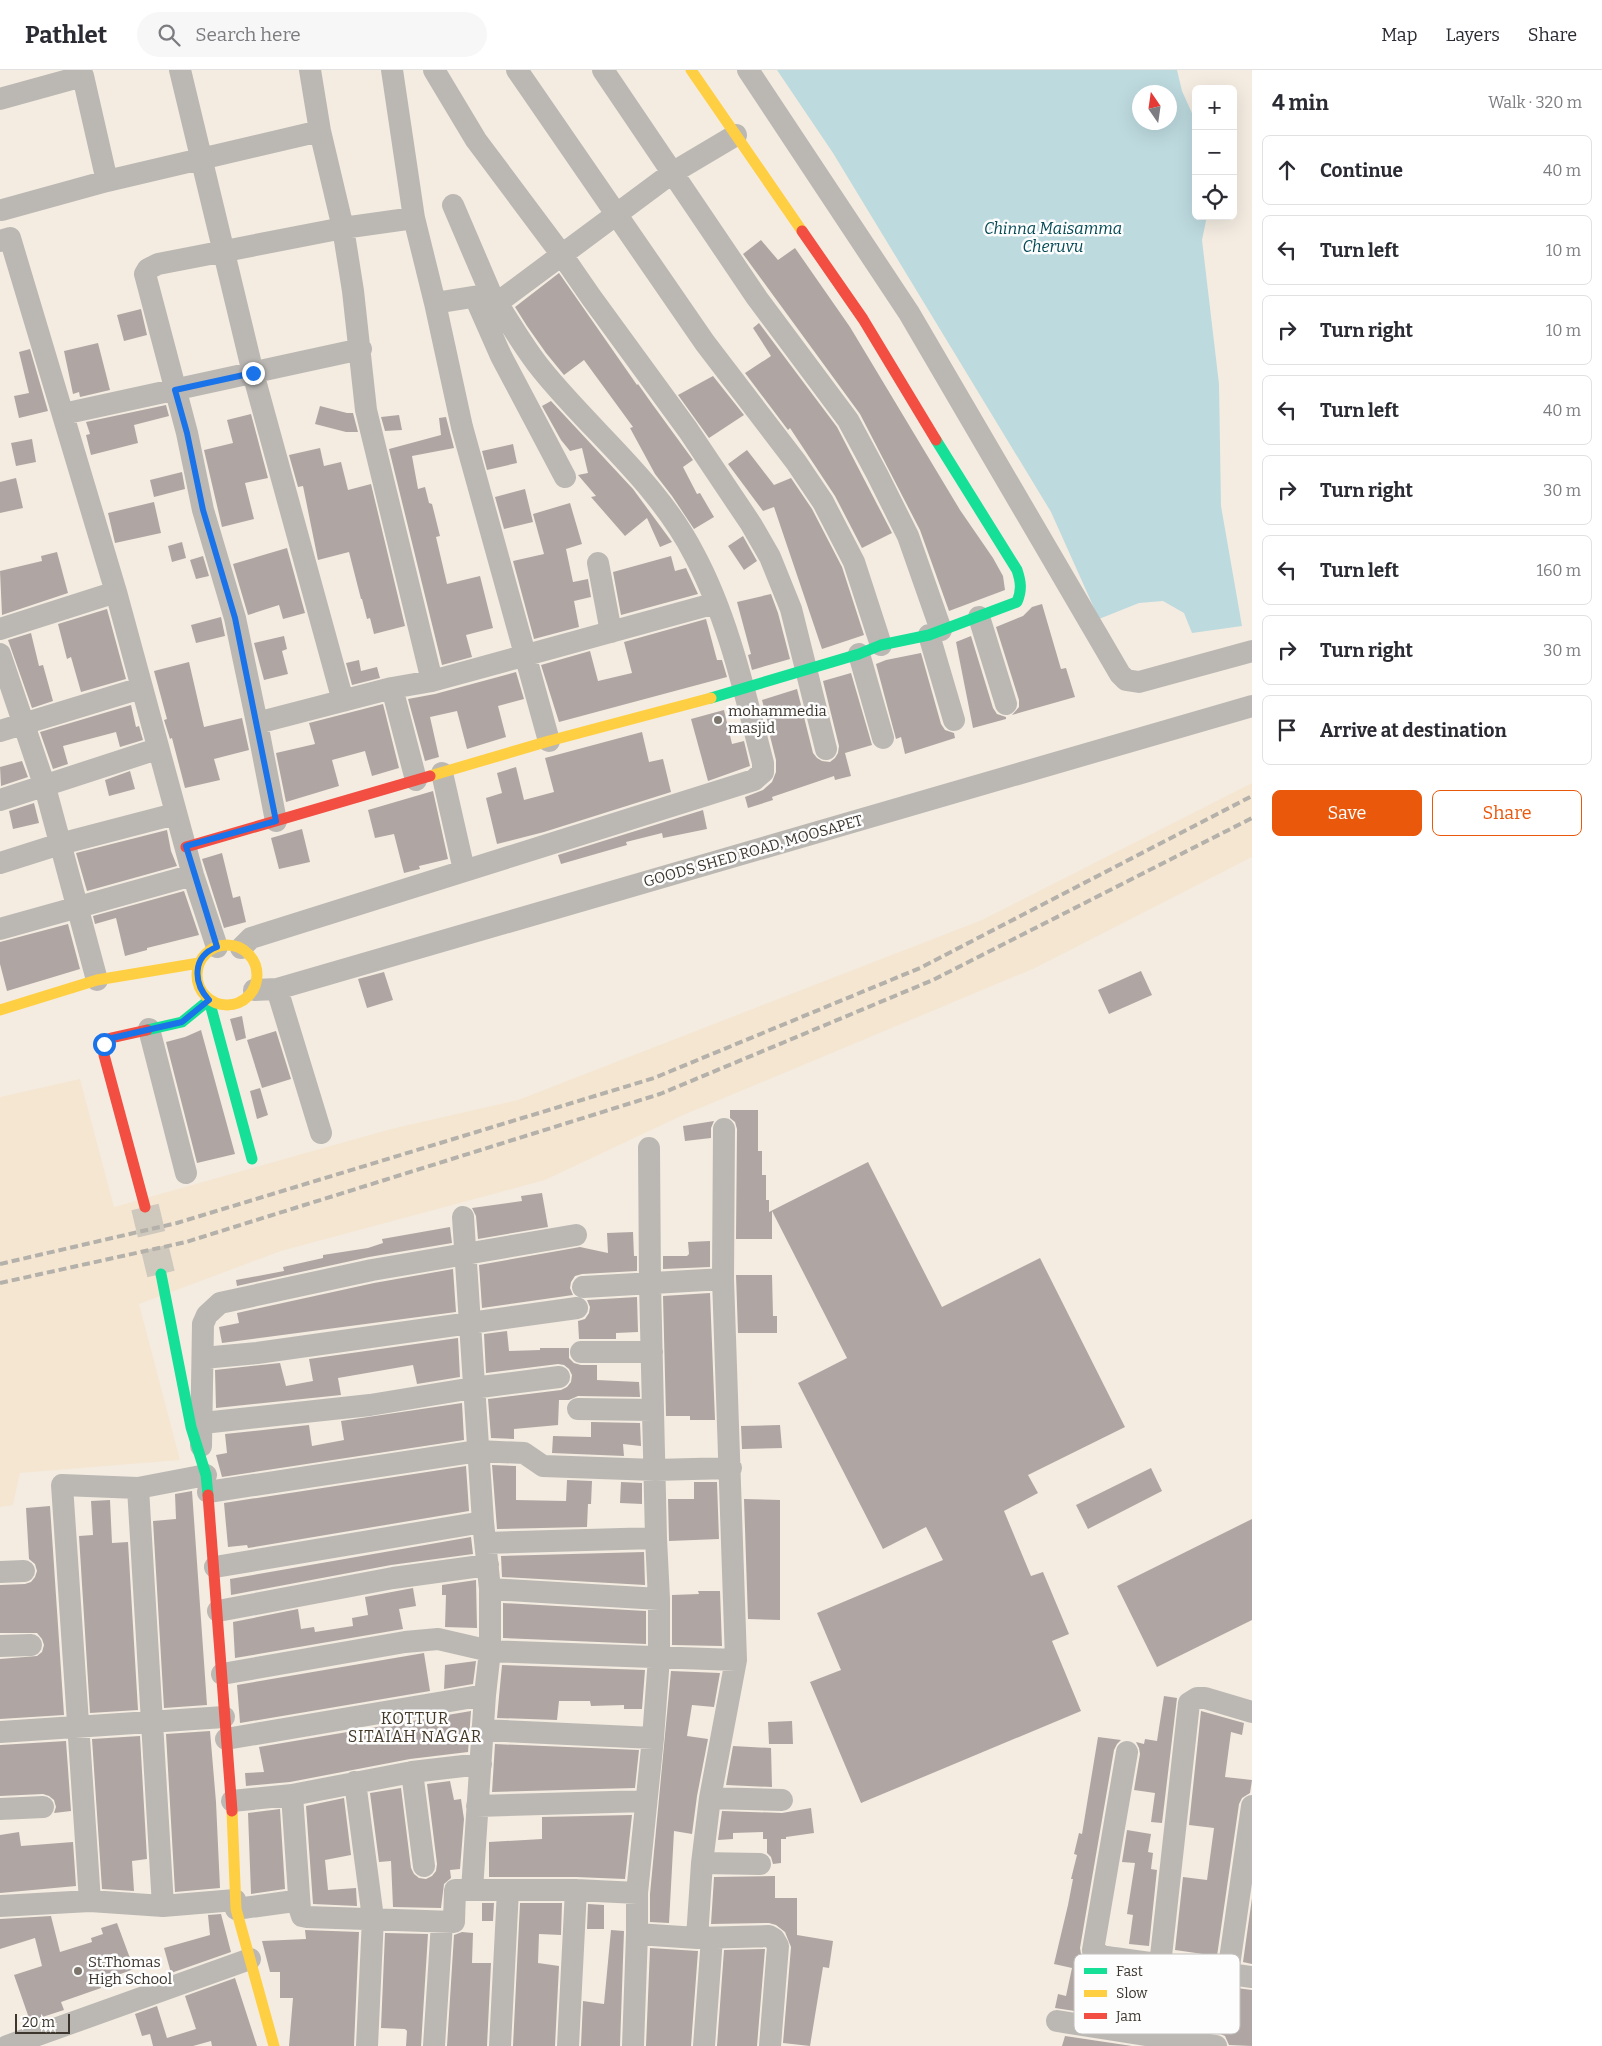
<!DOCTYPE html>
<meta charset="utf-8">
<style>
body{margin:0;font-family:Bitter,serif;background:#f7f7f7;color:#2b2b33}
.controls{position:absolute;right:15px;top:15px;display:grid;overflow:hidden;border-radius:8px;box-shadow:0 5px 20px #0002}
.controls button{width:45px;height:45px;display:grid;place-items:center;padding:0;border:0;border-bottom:1px solid #e1e1e2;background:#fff;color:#2b2b33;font:25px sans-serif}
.compass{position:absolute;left:1132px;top:15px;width:45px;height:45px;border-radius:50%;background:#fff;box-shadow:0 5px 20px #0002;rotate:347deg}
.scale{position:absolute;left:15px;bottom:12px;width:55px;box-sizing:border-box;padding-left:5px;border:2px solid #3c362e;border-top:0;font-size:14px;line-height:18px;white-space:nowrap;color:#3c362e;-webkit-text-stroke:4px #fdfdfd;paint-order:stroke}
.stop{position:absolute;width:15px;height:15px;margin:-11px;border:4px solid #1a73e8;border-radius:50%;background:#fff}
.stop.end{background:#1a73e8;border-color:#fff;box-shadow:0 1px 5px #0008}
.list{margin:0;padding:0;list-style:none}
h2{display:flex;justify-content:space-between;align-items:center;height:65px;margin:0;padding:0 20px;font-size:21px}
h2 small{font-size:16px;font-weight:400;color:#7c7c81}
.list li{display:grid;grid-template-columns:32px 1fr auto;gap:15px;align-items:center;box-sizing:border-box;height:70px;margin:0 10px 10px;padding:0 10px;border:1px solid #e1e1e2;border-radius:8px}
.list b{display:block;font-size:19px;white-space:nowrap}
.list em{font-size:16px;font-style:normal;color:#7c7c81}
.actions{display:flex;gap:10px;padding:15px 20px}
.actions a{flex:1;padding:11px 0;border:1px solid #ea580c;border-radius:8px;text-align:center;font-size:18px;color:#ea580c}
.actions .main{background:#ea580c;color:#fff}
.icon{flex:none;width:28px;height:28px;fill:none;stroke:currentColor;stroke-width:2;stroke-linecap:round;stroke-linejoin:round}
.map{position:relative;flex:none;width:1252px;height:1976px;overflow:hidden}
header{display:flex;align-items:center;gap:30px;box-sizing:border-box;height:70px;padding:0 25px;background:#fff;border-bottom:1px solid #e1e1e2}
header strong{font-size:24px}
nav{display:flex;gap:28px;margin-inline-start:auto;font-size:18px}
.search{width:350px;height:45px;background:#f7f7f7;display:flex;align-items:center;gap:12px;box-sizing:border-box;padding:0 18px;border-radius:28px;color:#7c7c81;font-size:19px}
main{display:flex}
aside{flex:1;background:#fff}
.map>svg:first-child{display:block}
</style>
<header>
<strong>Pathlet</strong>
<div class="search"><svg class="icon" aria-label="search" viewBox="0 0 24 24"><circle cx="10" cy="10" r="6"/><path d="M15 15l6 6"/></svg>Search here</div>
<nav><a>Map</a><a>Layers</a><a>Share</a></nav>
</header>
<main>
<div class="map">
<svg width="1252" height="1976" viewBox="0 0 1252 1976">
<rect width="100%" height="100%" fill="#f4ece1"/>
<path fill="#f5e6d2" d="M1252 713V787L1035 898 681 1046 545 1110 281 1181 139 1234 180 1390 20 1403 13 1435 0 1437V1027L80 1009 114 1137 391 1059 518 1030 982 850Z"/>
<path fill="#bddadf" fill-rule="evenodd" d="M777 0H1177L1182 21 1196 52V146H1207L1202 170 1219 314 1221 436 1242 556 1192 563 1184 543 1163 531 1139 533 1099 549 1051 442 833 83ZM1140 22H1170V52H1140Z"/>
<path fill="#afa6a3" d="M761 170 778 190 795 178 850 257 960 440 993 488 1003 506 1005 520 949 541 920 460 860 344 743 184Z
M559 203 637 315 638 314 650 331 693 390 683 397 697 424 700 423 714 447 694 459 672 426 655 404 630 358 633 357 584 290 564 305 546 283 527 256 515 237Z
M141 239 147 265 124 271 117 245Z
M759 253 837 357 892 463 862 478 835 426 790 358 788 360 745 303 771 286 753 258Z
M98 273 110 320 80 327 79 322 73 324 64 281Z
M30 279 48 341 19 348 14 326 29 323 19 282Z
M713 306 744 345 709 368 678 325Z
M551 331 633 419 672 472 660 477 647 448 625 466 591 427 596 426 578 405 588 403 582 378 570 381 561 370 542 336Z
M166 335 169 346 134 355 138 373 91 385 86 365 90 364 86 352Z
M320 336 347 343H353L358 362H346L315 354Z
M251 344 268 408 245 413 254 449 222 457 204 380 233 373 227 350Z
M399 345 402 360 385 361 381 347Z
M446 347 454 378 412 386 418 419 425 417 429 433 432 434 440 466 436 467 447 514 480 506 493 558 466 565 472 587 442 595 389 379 441 365 439 348Z
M32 369 36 392 16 396 11 373Z
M513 374 517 393 487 400 482 381Z
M320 378 324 396 341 392 348 420 371 414 405 556 374 564 370 548 367 549 362 529H361L349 482 318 490 303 416 298 417 289 385Z
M747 380 774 415 791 408 812 439 842 497 864 565 822 579 774 437 763 441 728 394Z
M182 402 185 419 154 427 150 410Z
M16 408 23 438 0 443V412Z
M525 419 533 452 504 459 495 427Z
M154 432 161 463 115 473 108 443Z
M570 433 582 474 566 479 573 512 588 509 591 527 574 531 579 557 534 569 513 491 544 484 533 444Z
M743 466 757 491 744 500 728 476Z
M182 472 186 488 172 492 168 476Z
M287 478 305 543 283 549 279 535 248 545 233 494Z
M57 482 68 523 2 545 0 501 42 491 41 486Z
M203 486 209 506 196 509 190 490Z
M671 486 675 501 686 498 698 524 621 545 613 502Z
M771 524 778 543 790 589 752 600 748 585 751 584 737 532Z
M1042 534 1061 599 1066 598 1075 627 1012 645 1019 637V630L996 557 1023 546 1032 537Z
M107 539 126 609 81 622 71 587 67 589 58 554Z
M221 547 225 566 196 573 191 555Z
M706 549 717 590H722L727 607 559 652 541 595 590 581 598 611 632 603 624 572Z
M31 563 39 596 43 595 53 631 32 638 8 570Z
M284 566 287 579 282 581 288 604 264 610 254 573Z
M971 566 993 638 997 644 1006 647V649L973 658 956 572Z
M921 583 941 654 945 660 954 663 955 668 905 684 901 667 896 669 876 594 886 590Z
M359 590 361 601 377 597 380 608 352 615 346 593Z
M189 592 204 657 242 648 249 680 214 689 220 710 185 718 172 668 170 669 164 650 167 649 154 601Z
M516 602 524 629 498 636 506 667 467 679 457 641 430 647 439 687 425 691 408 629 435 624Z
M851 603 872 675 845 683 851 706 835 710 834 706 772 727 773 730 748 738 745 727 763 720 772 712 776 702V690L770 666 771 665 762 630 797 619 813 683 817 688 822 691 830 692 835 688 838 683 839 676 823 611Z
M383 634 399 698 372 706 365 681 332 690 339 716 286 732 276 683 315 674 309 653Z
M131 635 136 657 139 656 143 670 120 677 116 662 63 676 68 694 53 699 40 662Z
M724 640 732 674 744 671 750 696 708 711 691 649Z
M642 662 649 692 663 689 671 722 544 762 497 774 486 728 502 723 497 703 516 697 524 730 554 722 545 688Z
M22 691 28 707 1 716 0 697Z
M130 701 135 719 109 726 105 710Z
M433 721 448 789 419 796 420 799 404 803 394 764 375 768 368 740Z
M34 733 39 753 13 759 9 741Z
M703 740 707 759 663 768 662 763 626 772 627 775 561 794 558 785Z
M302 759 310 792 279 799 271 768Z
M167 760 171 781 177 796 87 821 76 783Z
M222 783 233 828 240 826 246 852 224 858 202 789Z
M184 821 199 865 147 878V880L125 886 116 848 95 854 93 846Z
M68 854 80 899 7 921 0 894V872Z
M1141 901 1152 925 1109 944 1098 920Z
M384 902 393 930 367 938 358 909Z
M242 946 246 968 236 971 230 949Z
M201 960 235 1084 197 1093 166 972 185 967Z
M276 961 291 1009 262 1018 247 970Z
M260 1018 268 1045 257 1049 250 1021Z
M730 1040H758V1081H762V1105H766V1130H769V1142L868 1092 942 1237 1040 1188 1125 1357 1028 1405 1038 1423 1004 1441 1031 1506 1043 1502 1069 1564 1052 1571 1081 1641 861 1733 810 1612 841 1600 817 1543 943 1490 926 1457 883 1479 798 1313 847 1288 772 1141V1169H736L737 1059 735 1052 730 1048Z
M714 1051 711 1058V1068L685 1071 683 1056Z
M542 1123 548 1157 478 1169 476 1146 472 1138 522 1131 521 1126Z
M450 1157 452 1173 369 1187 237 1216 236 1210 284 1201 283 1197 323 1188V1185L368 1178 383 1173 382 1169Z
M633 1162 634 1186H637V1201L582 1204 575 1206 571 1212 570 1218 573 1225 482 1238 479 1195 580 1177 608 1183 607 1163Z
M710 1171V1197L663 1199V1186H687L689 1184 688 1172Z
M453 1199 456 1242 222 1273 219 1257 239 1253 237 1243 374 1213Z
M736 1205H772L773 1246H777V1263H738Z
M710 1223 715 1350H690V1346H666L663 1226Z
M637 1227 638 1262 616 1263V1269H579L578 1251 585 1249 589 1243 590 1237 587 1230Z
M507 1261 509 1281 540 1280V1278H569V1288L574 1293 581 1295H597V1310L639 1312 640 1327 578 1326 569 1330H559L558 1355 514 1359V1369L491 1368 488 1329 561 1320 567 1317 571 1312 572 1305 569 1299 564 1295 558 1294 486 1303 484 1264Z
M458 1268 460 1307 417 1314 413 1295 338 1308 341 1325 216 1338 215 1300 280 1293 286 1316 313 1311 309 1289Z
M462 1333 464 1370 222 1407 216 1385 227 1383 225 1364 309 1355 312 1376 344 1370 341 1351Z
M591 1352 640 1353 641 1376 623 1374 624 1386 552 1383 553 1366 591 1367Z
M780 1355 782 1378 742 1379 741 1356Z
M492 1395 516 1396V1430L566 1431 567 1410 592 1411 591 1434H588L587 1457 497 1459Z
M466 1396 469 1441 248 1478 247 1475 228 1477 224 1433Z
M1151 1398 1162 1421 1088 1459 1076 1435Z
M621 1412 642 1413V1434L620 1433Z
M694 1412H717L719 1469 669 1471 668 1429H694Z
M192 1421 207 1635 164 1638 153 1451 176 1449 175 1424Z
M744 1429 780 1430V1550L748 1549Z
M110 1430 112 1473 128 1472 138 1640 90 1643 79 1466 93 1465 91 1431Z
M50 1436 64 1645 0 1649V1589L37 1586 42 1582 44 1575 42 1569 37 1563H0V1515L25 1514 31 1512 35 1507 37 1501 35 1494 29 1489 26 1438Z
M1252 1449V1550L1157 1597 1117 1516Z
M471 1467 473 1484 391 1495 231 1525 230 1509Z
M644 1482 645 1515 502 1507 501 1486Z
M476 1510 477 1558 445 1557 446 1525H442V1515Z
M413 1518 416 1536 399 1539 403 1559 235 1588 233 1552 298 1539 301 1559 314 1557 315 1562 353 1556 352 1548 368 1545 365 1527Z
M698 1521H720L722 1576 672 1575V1525L699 1524Z
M503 1533 646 1541V1574L503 1568Z
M424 1583 430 1621 240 1653 237 1615Z
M476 1591 473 1614 444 1619 445 1595Z
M502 1595 645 1600 642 1639H624V1635L591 1636 590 1631H559L557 1650 497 1648Z
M671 1601 720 1603 714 1637 692 1635 687 1666 708 1669 697 1726 692 1764 674 1761 669 1853 650 1852V1824Z
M1164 1626 1177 1628 1162 1753 1151 1752 1155 1723 1134 1720 1140 1684 1139 1678 1136 1672 1144 1674 1145 1669 1157 1671Z
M471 1641 468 1682 410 1689 290 1712 246 1716 245 1703 264 1702 259 1677Z
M1201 1641 1244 1653 1242 1665 1231 1662 1225 1707 1252 1710 1250 1723 1242 1728 1239 1734 1217 1886 1175 1880 1183 1807 1207 1810 1214 1758 1189 1755Z
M792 1651 793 1674H769L768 1652Z
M210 1661 216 1732 220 1818 175 1822 166 1664Z
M140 1666 147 1789 132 1791 134 1821 102 1819 92 1669Z
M1098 1667 1121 1670 1117 1674 1114 1680 1080 1878 1082 1890 1100 1899 1178 1910 1173 1935 1201 1940 1206 1914 1252 1920V1976L1229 1975 1225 1966 1218 1963 1055 1938 1058 1924 1066 1926 1072 1898 1054 1894 1068 1835 1073 1809H1071L1077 1785 1074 1784 1079 1763 1082 1764Z
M66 1671 71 1741 54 1743 56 1737 54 1730 49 1726 43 1724 0 1726V1675Z
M495 1674 639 1680 635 1718 492 1722Z
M733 1676 771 1678 772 1717 726 1715Z
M450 1711 454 1730 461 1729 464 1749 460 1799 450 1800 451 1808 444 1814 441 1838 393 1837 391 1791 379 1792 370 1723 401 1718 411 1798 414 1804 419 1808 426 1809 432 1806 436 1801 437 1794 427 1714Z
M344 1728 351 1785 325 1790 328 1820 356 1818 357 1836 313 1834 306 1736Z
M811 1738 814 1763 786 1767V1769H781V1793L773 1794 771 1787 767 1783V1769H763V1762L733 1763V1769L718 1770 722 1741 782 1743Z
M280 1739 285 1819 251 1824 248 1743Z
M632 1745 625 1809 576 1807H489V1772L542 1769V1747Z
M1127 1760 1151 1764 1148 1782 1153 1783 1151 1799 1157 1800 1149 1876 1129 1874 1133 1845 1127 1844 1135 1793 1122 1792Z
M19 1762 21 1776 73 1772 76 1816 0 1823V1765Z
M775 1806V1828H797V1865L833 1871 829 1898 823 1897 810 1976 783 1973 791 1877 785 1862 776 1855 769 1853 711 1854 714 1807Z
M1252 1828V1894L1243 1892Z
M482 1833H494L493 1851H482Z
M520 1833H562L561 1865 539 1864 538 1893 559 1896 555 1976H513Z
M588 1834 604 1835V1859H587Z
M221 1844 231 1882 171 1903 164 1878 210 1865 208 1845Z
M51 1846 60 1882 92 1872 91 1868 103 1864 101 1858 117 1853 134 1899 99 1912 101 1918 61 1932 64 1940 30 1951 14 1905 42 1896 35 1868 0 1879V1849Z
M305 1860 359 1862 354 1976H289L293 1928H280V1902H270L262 1871 306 1869Z
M611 1860 624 1861 620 1976H581L583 1931 604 1934Z
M462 1862 473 1863 472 1893H491L487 1976H447L454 1865Z
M385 1863 428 1864 421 1976H406L407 1961 405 1959 381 1958Z
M650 1878 698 1881 691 1976H646Z
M765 1879 757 1976H717L724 1880Z
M235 1908 257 1976H212L211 1971 193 1976H153L150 1964 142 1966 135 1944 157 1936 167 1968 196 1959 185 1926Z
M1065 1966 1132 1976H1062Z"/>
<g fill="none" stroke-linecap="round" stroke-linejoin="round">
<path stroke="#cfc8bd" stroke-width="28" stroke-dasharray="28 14" stroke-linecap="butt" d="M145 1137 161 1204"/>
<path stroke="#bbb8b4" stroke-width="22" d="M180 0 253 303 343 631
M310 0 320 61 343 158 353 221 366 340 432 611 716 533
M392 0 414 148 435 233 462 357 549 671
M434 0 476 70 562 185 591 227 688 360 751 454 770 487 791 539 826 679
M517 0 705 273 796 392 823 432 854 492 881 575
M603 0 757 228 848 350 877 404 908 466 941 560
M748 0 909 243 1120 604 1126 610 1139 612 1252 581
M0 29 83 6 107 111
M453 135 491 224
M2 140 107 111 320 61
M0 171 10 168 116 522 193 805 217 877
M475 227 501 286 565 407
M497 233 672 103 736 65
M63 344 361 279
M598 493 611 562
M979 547 1006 634
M0 559 116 522
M929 565 954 650
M0 584 45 717 97 910
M859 584 883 668
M392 618 416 710
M257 653 235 548 203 440 187 363 145 204 148 199 158 194 343 158 414 148
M0 661 141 618
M442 703 464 800
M0 730 157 679
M276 751 257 653 392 618 432 611
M0 793 60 774 175 744
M0 859 193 805
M241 878 251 868 754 710 763 702V693C745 624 728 547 694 484 657 412 592 362 542 300 523 277 508 249 491 224L435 233
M277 919 321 1063
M254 920 277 919 1252 636
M149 959 186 1103
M463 1147 483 1452 490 1519V1581L485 1625 472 1820
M583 1217 723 1209
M581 1282H652
M203 1288 257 1283 577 1238
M578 1339 653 1340
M203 1353 370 1335 473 1318 559 1307
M201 1376 203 1254 207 1245 220 1233 372 1200 576 1165
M138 1418 163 1836
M208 1422 478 1381 524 1383 543 1396 655 1400 731 1398
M486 1473 656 1468
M215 1497 483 1452
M0 1502 24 1501
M490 1519 659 1529
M218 1541 393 1508 488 1495
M0 1576 31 1575
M222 1604 405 1572 438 1569 490 1581 736 1590
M482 1660 653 1668
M0 1662 224 1647
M226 1669 485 1625
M1127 1682 1093 1880 1102 1886 1114 1888 1252 1907
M412 1702 424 1796
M355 1712 373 1848 367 1976
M292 1725 300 1840 302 1846 307 1847 454 1852 455 1820H576L637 1823
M710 1728 782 1730
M232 1731 292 1725 412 1702 481 1694
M477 1736 646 1731
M0 1739 43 1737
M702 1793 760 1794
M90 1831 62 1415 138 1418 206 1405
M0 1836 90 1831 163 1836 235 1830
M236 1839 287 1832
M637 1864 697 1868 769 1866 774 1869 778 1876 770 1976
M697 1868 702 1793 710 1728 736 1590 723 1209 724 1059
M1160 1895 1189 1633 1197 1628H1205L1252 1642
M1228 1903 1252 1736
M1057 1951 1216 1976
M7 1976 250 1889
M434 1976 442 1853
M500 1976 508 1820
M568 1976 576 1820
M633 1976 637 1864V1823L653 1668 659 1588V1529L656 1468 650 1213 649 1078
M704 1976 712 1868"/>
<path stroke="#16e098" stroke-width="11" d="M711 628 859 584 881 575 929 565 1017 532C1022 520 1021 512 1017 500L936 370
M147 960 182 952 209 930 252 1089
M161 1204 191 1357 206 1405 208 1425"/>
<path stroke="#ffcf43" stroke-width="11" d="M691 0 802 161
M430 706 549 671 711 628
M197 905a30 30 0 1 1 60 0a30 30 0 1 1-60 0Z
M0 940 97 910 199 893
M232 1741 236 1839 274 1976"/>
<path stroke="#f24e42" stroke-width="11" d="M802 161 863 249 936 370
M186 777 430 706
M145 1137 104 985V974L111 968 147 960
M208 1425 232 1741"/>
<path stroke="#b4b0aa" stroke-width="4" stroke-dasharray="8 4" stroke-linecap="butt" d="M0 1194 177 1153 654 1008 920 898 1252 726
M0 1213 186 1172 660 1024 933 910 1252 748"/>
</g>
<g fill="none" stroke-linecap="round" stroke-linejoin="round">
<path stroke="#1a73e8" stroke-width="6" d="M104 974 112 968 182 952 209 930C193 913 192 886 217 877L186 776 276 751 235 548 203 440 187 363 175 320 253 303"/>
</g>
<g fill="#7c766d" stroke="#fdfdfd" stroke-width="2">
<circle cx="718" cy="650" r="5"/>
<circle cx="78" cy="1901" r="5"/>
</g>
<g text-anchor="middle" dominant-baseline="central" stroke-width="5" stroke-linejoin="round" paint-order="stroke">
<g font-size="15" fill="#3c362e" stroke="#fdfdfd" text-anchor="start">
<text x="728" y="641">mohammedia<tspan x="728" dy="17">masjid</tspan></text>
<text x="88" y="1892">St.Thomas<tspan x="88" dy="17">High School</tspan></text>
</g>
<g font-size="15" fill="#3c362e" stroke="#fdfdfd">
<text transform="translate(753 781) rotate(-16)">GOODS SHED ROAD, MOOSAPET</text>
</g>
<g font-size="16" font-style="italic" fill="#054b57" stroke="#fdfdfd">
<text x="1053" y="158">Chinna Maisamma<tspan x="1053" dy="18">Cheruvu</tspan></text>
</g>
<g font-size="16" letter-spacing="1" fill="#423726" stroke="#fdfdfd">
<text x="415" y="1648">KOTTUR<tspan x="415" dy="18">SITAIAH NAGAR</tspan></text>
</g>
</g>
<rect x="1074" y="1884" width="166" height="80" rx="8" fill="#fdfdfd" stroke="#c3c1bf" stroke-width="1"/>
<rect x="1084" y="1898" width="23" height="6" fill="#16e098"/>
<rect x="1084" y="1920" width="23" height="7" fill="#ffcf43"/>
<rect x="1084" y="1943" width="23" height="6" fill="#f24e42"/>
<g font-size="14" fill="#3c362e">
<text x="1116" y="1906">Fast</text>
<text x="1116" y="1928">Slow</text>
<text x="1116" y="1951">Jam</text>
</g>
</svg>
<div class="controls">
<button>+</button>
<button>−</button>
<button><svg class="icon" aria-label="locate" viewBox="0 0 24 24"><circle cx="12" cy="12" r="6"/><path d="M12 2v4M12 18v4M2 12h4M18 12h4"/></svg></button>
</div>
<svg class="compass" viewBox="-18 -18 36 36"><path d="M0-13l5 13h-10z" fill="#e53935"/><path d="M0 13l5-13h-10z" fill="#7c7c81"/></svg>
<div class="scale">20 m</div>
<div class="stop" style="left:104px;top:974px"></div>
<div class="stop end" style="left:253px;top:303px"></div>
</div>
<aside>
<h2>4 min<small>Walk · 320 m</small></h2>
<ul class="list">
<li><svg class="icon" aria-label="ahead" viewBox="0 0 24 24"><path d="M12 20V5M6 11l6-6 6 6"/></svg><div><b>Continue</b></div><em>40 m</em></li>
<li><svg class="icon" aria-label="left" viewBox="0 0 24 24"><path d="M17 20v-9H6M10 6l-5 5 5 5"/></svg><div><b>Turn left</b></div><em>10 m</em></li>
<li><svg class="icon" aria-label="right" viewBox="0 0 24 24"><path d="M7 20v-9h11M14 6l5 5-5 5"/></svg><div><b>Turn right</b></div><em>10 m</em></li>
<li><svg class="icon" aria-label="left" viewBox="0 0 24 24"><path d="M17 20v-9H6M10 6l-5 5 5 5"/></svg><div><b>Turn left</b></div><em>40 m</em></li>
<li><svg class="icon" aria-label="right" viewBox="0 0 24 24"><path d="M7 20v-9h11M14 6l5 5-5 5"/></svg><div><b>Turn right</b></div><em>30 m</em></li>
<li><svg class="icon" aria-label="left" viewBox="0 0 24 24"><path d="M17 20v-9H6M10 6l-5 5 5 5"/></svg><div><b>Turn left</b></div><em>160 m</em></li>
<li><svg class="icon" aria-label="right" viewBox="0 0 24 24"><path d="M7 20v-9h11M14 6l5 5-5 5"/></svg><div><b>Turn right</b></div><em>30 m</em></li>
<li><svg class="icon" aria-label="arrive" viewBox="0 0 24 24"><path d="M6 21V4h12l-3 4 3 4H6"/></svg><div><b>Arrive at destination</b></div></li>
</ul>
<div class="actions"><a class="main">Save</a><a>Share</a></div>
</aside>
</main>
